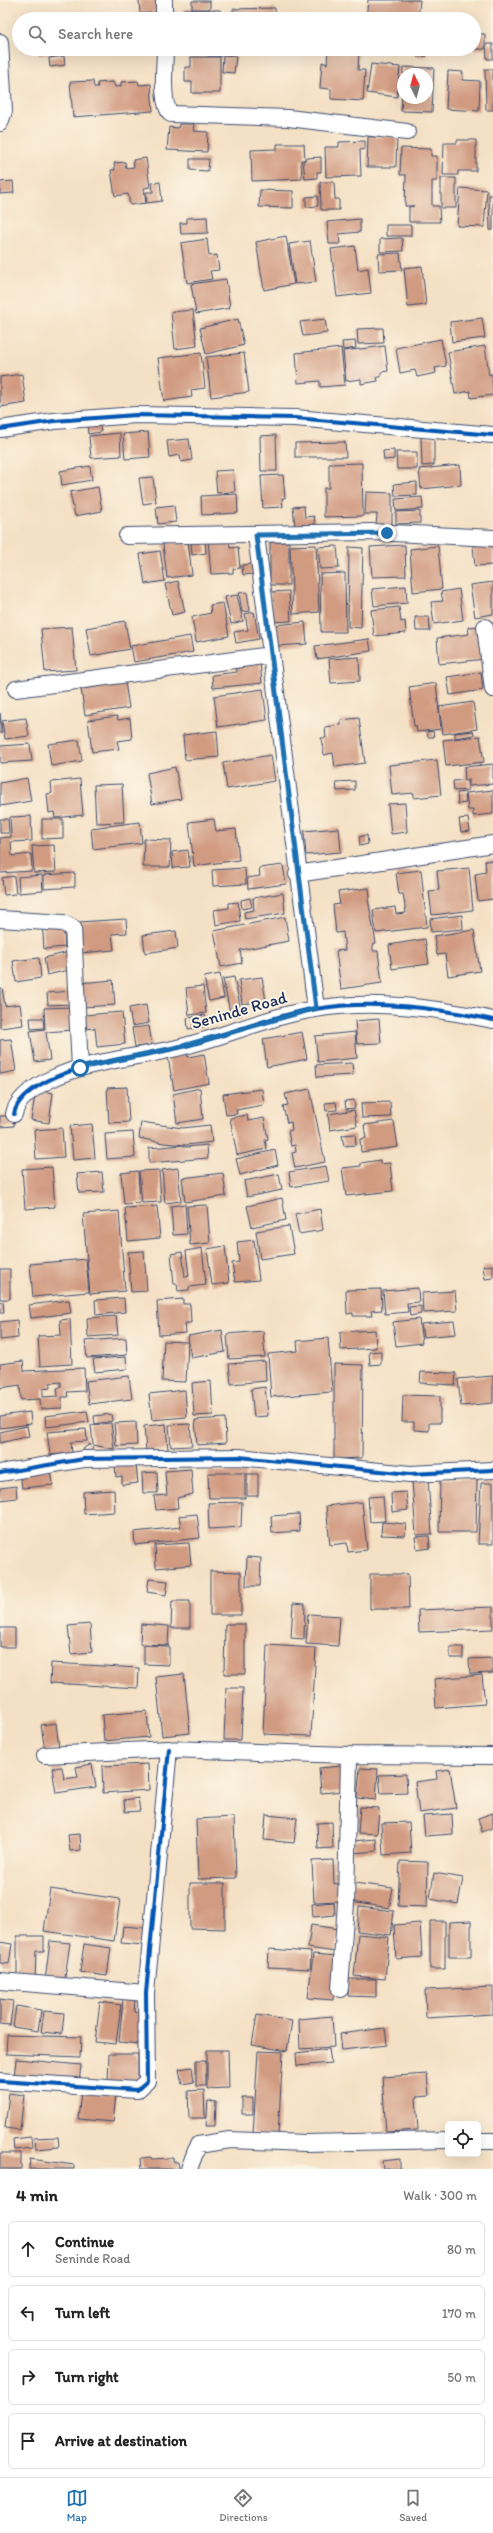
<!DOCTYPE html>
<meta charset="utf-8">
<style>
body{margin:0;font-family:Itim,sans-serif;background:#f6f6f6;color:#222}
.controls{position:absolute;right:12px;bottom:12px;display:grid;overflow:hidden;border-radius:6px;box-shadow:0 4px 16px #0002}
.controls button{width:36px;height:36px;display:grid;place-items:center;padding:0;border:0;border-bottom:1px solid #e0e0e0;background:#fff;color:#222;font:20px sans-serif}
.compass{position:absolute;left:397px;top:68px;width:36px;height:36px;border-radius:50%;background:#fff;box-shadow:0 4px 16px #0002;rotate:354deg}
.stop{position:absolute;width:12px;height:12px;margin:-9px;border:3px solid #1f6fb2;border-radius:50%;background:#fff}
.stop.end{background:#1f6fb2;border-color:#fff;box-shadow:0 1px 4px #0008}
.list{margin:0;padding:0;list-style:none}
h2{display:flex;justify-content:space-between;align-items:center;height:52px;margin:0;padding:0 16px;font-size:17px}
h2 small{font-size:13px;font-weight:400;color:#767676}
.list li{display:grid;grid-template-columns:26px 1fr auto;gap:12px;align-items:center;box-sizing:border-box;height:56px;margin:0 8px 8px;padding:0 8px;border:1px solid #e0e0e0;border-radius:6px}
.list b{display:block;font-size:15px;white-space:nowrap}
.list p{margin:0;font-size:13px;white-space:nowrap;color:#767676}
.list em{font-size:13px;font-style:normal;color:#767676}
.icon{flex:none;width:22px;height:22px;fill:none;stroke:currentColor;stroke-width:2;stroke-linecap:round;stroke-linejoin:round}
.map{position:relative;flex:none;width:493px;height:2169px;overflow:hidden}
.search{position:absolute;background:#fff;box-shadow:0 4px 16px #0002;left:12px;right:12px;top:12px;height:44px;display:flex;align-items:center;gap:10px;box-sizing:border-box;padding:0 14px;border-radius:22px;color:#767676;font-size:15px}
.sheet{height:308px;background:#fff}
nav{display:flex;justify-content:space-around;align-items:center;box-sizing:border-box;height:56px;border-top:1px solid #e0e0e0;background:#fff;font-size:11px;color:#767676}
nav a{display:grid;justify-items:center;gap:2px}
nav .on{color:#1f6fb2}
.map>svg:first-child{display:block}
</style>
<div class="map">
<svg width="493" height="2169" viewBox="0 0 493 2169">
<rect width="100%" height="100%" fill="#fcf5e5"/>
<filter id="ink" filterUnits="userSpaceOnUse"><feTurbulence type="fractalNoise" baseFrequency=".025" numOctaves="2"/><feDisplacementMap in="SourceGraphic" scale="8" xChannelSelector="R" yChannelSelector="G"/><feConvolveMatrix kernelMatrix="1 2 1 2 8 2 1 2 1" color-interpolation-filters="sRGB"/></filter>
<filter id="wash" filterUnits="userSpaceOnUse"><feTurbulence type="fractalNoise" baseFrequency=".012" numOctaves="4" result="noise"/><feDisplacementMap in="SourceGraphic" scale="16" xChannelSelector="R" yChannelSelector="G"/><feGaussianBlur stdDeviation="0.9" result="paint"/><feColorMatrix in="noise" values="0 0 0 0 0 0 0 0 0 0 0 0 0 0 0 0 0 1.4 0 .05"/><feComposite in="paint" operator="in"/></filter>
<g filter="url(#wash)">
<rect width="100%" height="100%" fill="#f4e0c4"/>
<g id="blocks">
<path fill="#d19b82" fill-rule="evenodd" d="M139 0H158L159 12 140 14Z
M368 0H420L418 19H366Z
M192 1H210V9H192Z
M275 8V19H233V9Z
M184 9H191V19H184Z
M192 10H220V19H192Z
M474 34H485V49H474Z
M486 44H493V59H487Z
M38 49H59L60 53 39 56Z
M328 49H359L358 70H365L363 101 331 99V89L320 88 322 62 327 64Z
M427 49V56L417 57V50Z
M208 50 221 51V56H208Z
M223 55 236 56 234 73 222 72Z
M64 56 65 65 50 67 49 58Z
M191 57H220V93H192V82H185V67H191Z
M371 64 400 67 397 97 367 93Z
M403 67 434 68 432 112 401 111 402 91 403 98H427V74H403Z
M485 69H493V110H486Z
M448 71 463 72 462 80 480 81 479 111 446 109Z
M93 81 94 87H98L97 83 113 82 115 87 121 86V82L138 81 139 85 151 84 153 111 73 117 70 82Z
M179 124H194L193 131 208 132 207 152 167 150 169 127 178 128Z
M368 137H397L396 167H367Z
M457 140H476V171H458V175H443L444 143H457Z
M365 141V149L360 150 361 176 326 177 325 147H339V142Z
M277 144H304L305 160H301L302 179 252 181 251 150 277 149Z
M401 148 431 149V156H437V181H432V206H439L440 222H409V207L414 206H405L406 175H400Z
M321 157V172H317V178L305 179 303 161 308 158Z
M146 158 150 187 144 188 146 203 130 205 128 194 115 196 111 170H115L114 163 125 162 126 168 134 167 133 160Z
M190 159H209L208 171 190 170Z
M441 178H456V208H441Z
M13 181 14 193 0 194V182Z
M160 182 162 201 147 203 146 192H153L152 183Z
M320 182H334L335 199H339V210H321Z
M460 188 487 190 484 227 457 226Z
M260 190 293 191V208L259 207Z
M489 195H493V230H490Z
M318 196V206L306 207V197Z
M207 217 208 233 181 234 180 223H187V218Z
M360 219V232L339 234 340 244H329L327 222Z
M386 225H411V236H386Z
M286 236 294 284 264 290 256 242Z
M402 238 403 251 380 252V239Z
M207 239 209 256 217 255 219 270 210 271 212 279 187 283 181 243Z
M310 241 316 282 295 284 289 244Z
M355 246 358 270 368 268 371 293 337 297 331 249Z
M400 253 402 270 379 271 378 254Z
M422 266 426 305 408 307 404 268Z
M226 279 230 308 196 314 191 284Z
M193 310 197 346 175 349 171 312Z
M482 318 485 338 452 342 450 322Z
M238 319 244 345 206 354 200 328Z
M325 319 327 333 303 336 300 322Z
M383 328 384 343 358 344 357 329Z
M441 339 446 366 435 368 436 373 417 377 415 370 400 373 396 348Z
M355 341 356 348 343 350 342 342Z
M385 346 388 371 381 372V377H377L378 381 361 384V379L346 381 343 351Z
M485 346 489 375 492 374 493 395 471 398 470 391 455 394 448 352Z
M341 348 345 385 320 387V381L298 383 296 353Z
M201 353 205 388 191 390 192 397 164 401 158 358Z
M244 353 249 392 211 397 206 357Z
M22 374 26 403 0 407V377Z
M99 421 101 432 88 434 87 423Z
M148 432 150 457 125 459 123 434Z
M120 433 121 456 91 458 89 436Z
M276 435 277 471H261L260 436Z
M421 437H434V465L422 466Z
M189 439 192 460 181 462 180 455 169 457 167 441Z
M345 442 346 457H295V443Z
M394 450V459L384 460 383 451Z
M396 452H417V469H397Z
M362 463 363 516 324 517V488H329V464Z
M460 465 461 485 421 489 419 469Z
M90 466 92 480 62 485 60 471Z
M233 470 235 492 217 493 215 471Z
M283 475 285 498H282L283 507 263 508 261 476Z
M153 477 156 502 143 504 139 478Z
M417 482V495L395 496 394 484Z
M98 487 102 511 75 516 70 492Z
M366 492 392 493V525L376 526 377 514H365Z
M237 494 238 513 202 515 201 496Z
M422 497 423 509 396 511 395 499Z
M174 505 176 522 158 524 156 507Z
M304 506 305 517 314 516 315 524 295 526 293 507Z
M420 511V523L396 524V512Z
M229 539 230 548 238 547 240 568 233 569V573L211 574 208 540Z
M188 541 192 575 167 578 163 544Z
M205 541 206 553 192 555 191 542Z
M270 542H289V585H270Z
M493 544V565L475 566 473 546Z
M316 545 319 612 293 614 290 546Z
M405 545 406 576 372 577 370 547Z
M337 546 339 568 320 569 318 547Z
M438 546 442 589 413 592 410 549Z
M349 547 363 548 361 628 348 627Z
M160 551 165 581 145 584 140 554Z
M253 564 254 574 243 575 242 565Z
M345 573 346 632H321L320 574Z
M178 581 185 612 172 615 165 584Z
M493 582V614L475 617 470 585Z
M406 586 407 603 374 606 372 589Z
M459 589 463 620 434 624 431 602 443 601 441 592Z
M289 591 291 621 272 622 270 592Z
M247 592 250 611 242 612 239 593Z
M237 595 243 621 231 624 225 597Z
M223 603 229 636 196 642 192 617 211 613 210 605Z
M399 607 401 622 405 621 406 633 374 636 371 610Z
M254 612 259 639 236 643 234 632 248 630 245 614Z
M415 617H429L430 631H416Z
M125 621 130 649 91 656 86 628Z
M305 622 307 644 277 646 275 625Z
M481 626 485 659 439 664 437 638 469 634 468 627Z
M72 627 76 670 45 672 41 629Z
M190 636 193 652 134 662 131 646Z
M369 639 371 651 317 659 315 646Z
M359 657 360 681 331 683 329 659Z
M260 662 262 683 213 688 212 675 237 672 236 665Z
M481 672 483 690 450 695 447 677Z
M125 682 129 708 85 715 81 689Z
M436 683 441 729 417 732 416 726H414L409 687Z
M263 689 267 720 218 727 214 696Z
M473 702 477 729 443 734 439 707Z
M0 713 2 733H0Z
M117 716 118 720 130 718 132 739 117 741 119 749 92 752 88 720Z
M26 718 29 736 5 739 2 721Z
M359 718 365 763 335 767 333 753 324 755 321 738H326L325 727 341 725V720Z
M217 731 219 757 185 760 183 735Z
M433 731 434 737H428L427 732Z
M473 731 474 735 455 738V733Z
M480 736 484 762 446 766 443 740Z
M79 740 82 761 51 766 48 744Z
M30 744 32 761 0 763V746Z
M271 755 275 781 227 789 223 763Z
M437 760 441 795 414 798V793L392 795 389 765Z
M493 764V784L469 786V779L465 780 464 767Z
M175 767 181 799 152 804 147 773Z
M27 778 31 801 0 806V783Z
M80 779 83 815 55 818 54 812 49 813 47 794 52 793 51 782Z
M468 780V790L454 791 453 781Z
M355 781V790L337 791 336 782Z
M122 784 124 822 96 823 94 785Z
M493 790V814L473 816V810H468L466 793Z
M465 792 466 803 458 804 457 793Z
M405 803 407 832 391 834 388 804Z
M31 816 32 841 11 842 12 856 31 854 32 871 0 873V838L11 837 10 817Z
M468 818 470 831 461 832 459 819Z
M0 819H8L9 833H0Z
M42 819H63V838L42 839Z
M214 819 216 831 236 829 239 860 194 866 189 822Z
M140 822 142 843 93 849 91 828Z
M339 828 341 852 306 855 304 831Z
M367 835 368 844 360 846 359 837Z
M144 839 171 840 170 867H143Z
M54 845 56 872 34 873 32 846Z
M188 850 190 867 173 868 172 852Z
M493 860V899L478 901 475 874 486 872 485 861Z
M283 865 286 884 248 889 247 878 260 876 259 868Z
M245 868 246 884 213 886 212 870Z
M469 868 473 910 432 915 429 891 439 890 437 871Z
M421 870 427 927 376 933 373 910 395 907 396 914 406 913 403 894H399L396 873Z
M75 873V887L44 889V875Z
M42 875 43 891 19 893 18 877Z
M14 876 16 894 4 895 2 878Z
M369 888 370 898 368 899 376 943 373 945V951H378L382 983 341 989 336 951 345 950 343 932 336 933 333 905 340 904 338 892Z
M283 893 285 913 245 919 244 912 254 910 253 898Z
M250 898 252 907 242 909 241 900Z
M238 902 240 921 216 925 214 910 229 908V903Z
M462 915 463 929 431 932 430 919Z
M285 917 289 941 240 950 242 963 221 967 214 931Z
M126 919 127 933 112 934 114 950 81 953 79 922Z
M63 920 65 947 44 949 42 921Z
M474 930 480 971 448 976 445 954 437 955 434 936Z
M176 931 178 948 145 953 143 935Z
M425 939 429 964 392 969 389 945Z
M69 952 73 969 47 975 44 958Z
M39 958 41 978 16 982 13 961Z
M220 974 224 998 209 1001 204 977Z
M234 977 242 1015 231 1017 223 979Z
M262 977 266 1001 242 1004 239 980Z
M113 980 115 1005 82 1007 80 983Z
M203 986 206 1013 189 1015 186 988Z
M0 988H2L5 1006 20 1004 23 1025 0 1028Z
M72 991 73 1004 48 1005 47 993Z
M146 1005 149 1023 132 1026 129 1008Z
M72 1007 73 1030 46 1032 50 1060 35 1062 30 1031 45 1029 44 1008Z
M122 1012 125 1044 97 1047 95 1028 85 1029 84 1015Z
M205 1015 207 1026 188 1029 187 1018Z
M30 1018H43L44 1028 31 1029Z
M379 1019 381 1043 357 1044 355 1021Z
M149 1026 152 1045 135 1047 132 1028Z
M302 1032 307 1059 267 1067 263 1039Z
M355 1032 357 1058 318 1062 315 1036Z
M11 1039 16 1071 0 1074V1040Z
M187 1054 188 1057 204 1054 209 1083 174 1090 168 1058Z
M352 1063 353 1075 317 1077 316 1065Z
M127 1087 129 1122 109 1123 107 1088Z
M200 1088 203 1119 177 1123 173 1094Z
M262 1089 264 1105 236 1110 237 1114 226 1115 223 1094Z
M310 1089 325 1162 295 1168 292 1153 296 1152 295 1145 291 1146 288 1131 292 1130 291 1122 287 1123 283 1106 288 1105 285 1094Z
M36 1090 53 1093 49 1123 31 1120Z
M354 1100 355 1108 346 1109 345 1101Z
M336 1102 337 1110 326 1111 325 1103Z
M390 1102 391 1117 362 1118 361 1103Z
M354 1110 357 1126 330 1130 328 1114Z
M247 1115 248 1121 264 1118 268 1139 265 1140 267 1149 237 1155 230 1118Z
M0 1116H14V1126L0 1127Z
M394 1121 398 1147 361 1152 360 1139 366 1138 364 1125Z
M141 1122 182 1128 210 1125 212 1142 186 1145 163 1143 139 1138Z
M92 1124 95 1158 73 1160 70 1126Z
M62 1128 64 1157 36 1159 34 1130Z
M133 1132 135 1157 107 1159 105 1134Z
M355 1134 356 1145 344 1146 342 1135Z
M183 1145 186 1147 207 1145 208 1158 149 1163V1148Z
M275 1150 278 1165 240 1175 236 1159Z
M380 1160V1164L390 1163 393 1191 346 1196 342 1168 361 1166V1163Z
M326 1166 329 1181 291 1187 289 1172Z
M52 1167 55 1207 25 1209 22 1169Z
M178 1168 181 1201 165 1203 162 1170Z
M159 1170 161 1202 142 1203 139 1171Z
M138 1171 140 1203 124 1204 121 1173Z
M102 1172 104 1192 79 1193 77 1174Z
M223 1173 226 1196 185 1202 182 1178Z
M279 1174 282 1190 247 1197 244 1181Z
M282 1198 286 1220 252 1227 247 1206Z
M185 1204 187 1234 173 1235 171 1206Z
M207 1205 210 1243 190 1245 187 1206Z
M157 1206 160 1238 128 1241 125 1208Z
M320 1209 323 1230 299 1234 295 1214Z
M119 1211 125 1291 90 1294 83 1214Z
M289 1226 294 1254 260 1259 256 1231Z
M254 1240 259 1280 235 1282 232 1263 239 1262 237 1242Z
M225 1246 229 1283 212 1285 207 1249Z
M202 1248 206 1285 189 1287V1290L178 1291 177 1284H174L171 1254 182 1252 185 1277 189 1276 186 1251Z
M144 1251 147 1291 131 1292 128 1252Z
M86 1259 89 1292 33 1297 30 1264Z
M493 1265V1278L485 1279 483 1266Z
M0 1269H10V1299H0Z
M418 1288 419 1302 407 1303 408 1312 385 1314 383 1291Z
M381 1289 382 1310 371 1311 372 1316H353V1313L347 1314 346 1290Z
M455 1291 457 1311 423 1313 422 1293Z
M124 1298 125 1312 96 1315 95 1300Z
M183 1299V1304H190L191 1323H185L186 1333 159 1335 157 1301Z
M69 1300 71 1313 31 1318 29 1305Z
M0 1302H3L4 1313H0Z
M421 1306V1314L410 1316 409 1307Z
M116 1316 118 1335 88 1337 87 1318Z
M70 1319 72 1364 40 1366 38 1336 61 1335 60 1320Z
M419 1319 422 1343 396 1346 393 1322Z
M17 1320 18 1338 0 1340V1322Z
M454 1321 456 1334 423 1337 421 1324Z
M222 1330 225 1352 191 1358 188 1336Z
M375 1330 376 1348 341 1350 340 1332Z
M263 1331 265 1357 229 1359 227 1334Z
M126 1338 127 1355 87 1358 85 1341Z
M328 1338 332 1392 271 1397 268 1354 298 1351 297 1341Z
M164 1341 188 1342 186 1382 162 1381Z
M381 1351V1364L370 1365 369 1352Z
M126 1357 127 1369 95 1372 93 1359Z
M23 1361 24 1371 84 1368 85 1391 67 1392 68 1397H62V1408L41 1409 40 1399 21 1400 20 1385 0 1388V1364ZM61 1382V1387L57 1388 58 1396 43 1397V1389L50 1388V1383Z
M265 1361 266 1381 231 1384 229 1364Z
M334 1364 363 1365 362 1458 334 1459Z
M421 1372 456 1373 455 1385 420 1383Z
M129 1376 132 1399 89 1404 86 1381Z
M493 1376V1403L461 1406 458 1379Z
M211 1381 213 1415 194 1416 192 1383Z
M265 1387 268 1416 254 1417 251 1389Z
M185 1390 187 1417 152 1420 149 1394Z
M403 1395 440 1396V1423H429V1431L414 1430V1422H402Z
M87 1411 89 1422 46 1427 45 1416Z
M30 1412 31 1424 0 1428V1416Z
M111 1414 112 1421 95 1424 94 1416Z
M225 1418 226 1443 197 1445 195 1420Z
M136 1422 137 1445 116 1446 114 1423Z
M111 1423 114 1449 93 1445 91 1425Z
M166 1424 168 1450 146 1451 144 1426Z
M190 1424 192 1446 171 1447 169 1425Z
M27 1426 29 1436 0 1443V1432Z
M86 1429 87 1441 71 1442 72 1453 50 1455 47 1432Z
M90 1444 95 1453 88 1457 83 1449Z
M136 1465 138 1483 122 1485V1476L116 1477 115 1466Z
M51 1469 53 1485 22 1488 20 1473Z
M191 1469 193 1494 177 1498 178 1508 156 1510 154 1496 167 1495 165 1471Z
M157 1472 158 1493H143L142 1473Z
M208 1473H245V1498H209Z
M247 1474H258V1496H247Z
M440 1479H477L476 1532H439Z
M428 1480 432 1534 416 1535 412 1481Z
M481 1483H493V1544H478Z
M16 1486 17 1498 0 1500V1488Z
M114 1490 115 1512 84 1514 83 1492Z
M406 1492 408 1510 392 1512 391 1493Z
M383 1496 385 1521 370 1522 368 1497Z
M242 1502 241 1527 209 1529 208 1503Z
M362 1502 367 1550 348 1552 347 1543 330 1545 326 1506Z
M197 1514 200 1538 135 1545 134 1532 181 1527 179 1516Z
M299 1514 300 1531 272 1533 271 1516Z
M382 1522 406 1524 405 1536 381 1535Z
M429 1536 430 1548 417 1550 415 1537Z
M189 1543 191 1565 156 1568 155 1545Z
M247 1557 261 1558 260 1586H246Z
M210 1571 241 1572V1615H210Z
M370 1574H408L409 1609H370Z
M149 1579 168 1581 166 1595 147 1592Z
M172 1601H190V1628H171Z
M293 1603 305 1604 304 1639 291 1638Z
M493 1607V1629L419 1632 418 1610Z
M308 1614 340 1616 338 1646 306 1644Z
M90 1624 92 1652 71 1654 68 1626Z
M141 1624 169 1626 168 1645 140 1644Z
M225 1624H245V1674H224Z
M0 1628H15V1647H0Z
M144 1645 169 1646V1665L144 1664Z
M267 1645 316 1648 311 1736 263 1734Z
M450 1647H463V1658H450Z
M492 1658 493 1673 470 1674 469 1659Z
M51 1663 139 1668 138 1688 50 1683Z
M184 1674 190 1733 162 1736 156 1677Z
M482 1675 485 1704 436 1708 434 1679Z
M226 1688H243L241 1740H224Z
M147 1711 149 1737 104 1741 102 1715Z
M56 1723 59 1748 45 1751 41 1725Z
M92 1764 96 1787 56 1793 52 1768 62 1767 64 1779 78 1777 76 1767Z
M148 1764 149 1790 103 1793 102 1766Z
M343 1766 344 1791 321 1793 319 1768Z
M360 1768 378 1769 376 1800 357 1798Z
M450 1769 456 1808 419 1813 415 1782 437 1779 436 1771Z
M406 1774 407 1793 381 1794 379 1775Z
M138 1798 140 1811 125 1812 124 1800Z
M360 1807 379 1808 377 1834 358 1833Z
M493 1813V1828L482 1832 478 1818Z
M452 1814 453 1834 425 1836 423 1816Z
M266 1815 297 1818 294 1843 264 1840Z
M234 1817 236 1878 198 1879 196 1819Z
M332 1822 333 1848 318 1849 317 1823Z
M409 1822 411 1853 383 1855 381 1823Z
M80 1834 81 1850 70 1851 68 1835Z
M376 1839 377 1851 353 1853 352 1841Z
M333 1860 334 1884 341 1883V1901L314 1902 312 1861Z
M400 1861 428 1862 427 1907 398 1906Z
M434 1873 463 1878 458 1904 430 1899Z
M190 1883H225V1929L190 1928Z
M354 1883 393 1888 389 1908 351 1902Z
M50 1889 120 1899 114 1941 44 1931Z
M334 1902 335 1915 313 1917 312 1904Z
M359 1907 394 1911 391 1935 357 1931Z
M430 1921H445V1969H430Z
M471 1921V1957H449V1922Z
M420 1923 422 1957 396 1959 394 1925Z
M311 1925 339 1929 335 1952 308 1948Z
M123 1926 145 1928 143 1945 121 1943Z
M358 1934 389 1937 385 1979 354 1976Z
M17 1936H44V1951H36L35 1982 17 1981Z
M50 1941 70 1943 64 1984 45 1981Z
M0 1942 12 1944 9 1964 0 1963Z
M84 1944 111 1948 107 1976 80 1972Z
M269 1949 311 1952 310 1969 268 1967Z
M313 1954 337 1956 333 2000 308 1998Z
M349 1979H376V1997L348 1996Z
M493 1987V2014L426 2018 425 1990Z
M0 1999 13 2001 10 2025 0 2024Z
M123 1999 135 2000 134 2012 144 2013 140 2044 119 2042Z
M100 2002 121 2005 116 2044 95 2042Z
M16 2006 41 2010 38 2031 13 2027Z
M44 2011 64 2013 62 2034 41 2032Z
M257 2015 292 2021 287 2051 252 2045Z
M332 2016 334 2047 300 2049 299 2019Z
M385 2028 387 2045 342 2050 340 2034Z
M7 2035 81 2037 80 2057 6 2054Z
M329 2049 331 2063 297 2066 296 2053Z
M207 2050H228L229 2088 207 2089Z
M258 2051 283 2052 278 2135 253 2134Z
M109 2054H138V2084H108Z
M16 2059 81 2065 79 2083 14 2078Z
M196 2061H206V2086H196Z
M192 2067 194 2082 182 2084 179 2069Z
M427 2074 429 2096 416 2097 418 2130 386 2132 382 2077Z
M204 2090 205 2118H189L188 2091Z
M81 2092 116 2095 113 2122 78 2119Z
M9 2093 24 2095 20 2130 5 2128Z
M242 2098H253V2114H242Z
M208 2101 216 2102 215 2126H206Z
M31 2137 32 2148 14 2150 13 2139Z
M58 2137 59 2147 35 2149 34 2138Z
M0 2153H21V2169H0Z
M151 2157 152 2159 173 2158V2162H178L179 2169H142L141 2158Z
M30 2159 74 2165V2169H29Z
M400 2159V2169H383L382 2161Z"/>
</g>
</g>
<g filter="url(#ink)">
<use href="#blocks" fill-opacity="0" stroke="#3c4a6d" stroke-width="1"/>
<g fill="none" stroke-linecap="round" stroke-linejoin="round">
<g stroke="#3c4a6d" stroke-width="18">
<path id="minor" d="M164 0V19
M0 42 4 111 0 123
M165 49C165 65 160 103 171 114L288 118 407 132
M0 429 54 421 136 415 295 418 493 435
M256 535 316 1009
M127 536 373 532 493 538
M485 627 493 689
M16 689 271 655
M297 874 493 844
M0 919 63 923 73 928 80 1068
M14 1114C17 1098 35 1087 49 1080 90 1060 138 1058 181 1047 226 1036 270 1016 315 1009 374 999 436 1008 493 1020
M0 1473 84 1459 239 1457 410 1474 493 1470
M45 1755 169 1749 349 1755 493 1756
M0 1981 146 1993
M340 1989 346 1903 349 1755
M0 2081 137 2090 147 2081 146 1993 169 1749
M478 2141H493
M189 2169 198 2145 230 2140 305 2143 448 2140"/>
</g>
<use href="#minor" stroke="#fff" stroke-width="16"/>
<g stroke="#fcf5e5" stroke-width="6">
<path id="cycleway" d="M0 429 54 421 136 415 295 418 493 435
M14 1114C17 1098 35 1087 49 1080 90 1060 138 1058 181 1047 226 1036 270 1016 315 1009 374 999 436 1008 493 1020
M0 1473 84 1459 239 1457 410 1474 493 1470
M0 2081 137 2090 147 2081 146 1993 169 1749"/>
</g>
<use href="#cycleway" stroke="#0057b8" stroke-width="4"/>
</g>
</g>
<g fill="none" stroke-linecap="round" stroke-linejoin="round" filter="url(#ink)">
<path stroke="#1f6fb2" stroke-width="5" d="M80 1068 183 1046 316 1008 256 535 387 533"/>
</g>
<g text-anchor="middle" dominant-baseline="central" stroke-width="4" stroke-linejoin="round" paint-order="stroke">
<g font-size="17" fill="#1b2f5e" stroke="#fcf5e5">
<text transform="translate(239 1010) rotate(-16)">Seninde Road</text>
</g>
</g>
</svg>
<div class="controls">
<button><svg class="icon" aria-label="locate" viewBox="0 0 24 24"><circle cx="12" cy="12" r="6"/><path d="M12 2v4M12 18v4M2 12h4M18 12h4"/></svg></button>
</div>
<svg class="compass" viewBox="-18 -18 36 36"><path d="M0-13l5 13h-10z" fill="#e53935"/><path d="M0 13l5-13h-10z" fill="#767676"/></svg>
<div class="stop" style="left:80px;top:1068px"></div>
<div class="stop end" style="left:387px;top:533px"></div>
<div class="search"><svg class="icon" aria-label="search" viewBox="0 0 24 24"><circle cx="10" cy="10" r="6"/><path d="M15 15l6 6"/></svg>Search here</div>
</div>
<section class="sheet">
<h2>4 min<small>Walk · 300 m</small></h2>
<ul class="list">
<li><svg class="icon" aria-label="ahead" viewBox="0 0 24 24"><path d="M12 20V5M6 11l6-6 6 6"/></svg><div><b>Continue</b><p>Seninde Road</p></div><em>80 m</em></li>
<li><svg class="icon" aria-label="left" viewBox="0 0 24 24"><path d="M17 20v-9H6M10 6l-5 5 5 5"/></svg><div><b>Turn left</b></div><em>170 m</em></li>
<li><svg class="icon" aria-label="right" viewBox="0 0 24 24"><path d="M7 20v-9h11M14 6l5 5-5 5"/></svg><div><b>Turn right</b></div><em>50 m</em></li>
<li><svg class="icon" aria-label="arrive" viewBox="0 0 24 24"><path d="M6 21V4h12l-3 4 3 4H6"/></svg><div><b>Arrive at destination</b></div></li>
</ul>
</section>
<nav>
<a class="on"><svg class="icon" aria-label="map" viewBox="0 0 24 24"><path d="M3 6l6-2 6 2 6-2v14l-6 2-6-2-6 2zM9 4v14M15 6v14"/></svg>Map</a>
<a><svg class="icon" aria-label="directions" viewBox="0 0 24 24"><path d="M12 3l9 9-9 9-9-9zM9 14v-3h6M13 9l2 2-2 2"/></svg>Directions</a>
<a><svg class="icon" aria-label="saved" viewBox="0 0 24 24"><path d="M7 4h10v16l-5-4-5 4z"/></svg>Saved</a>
</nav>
